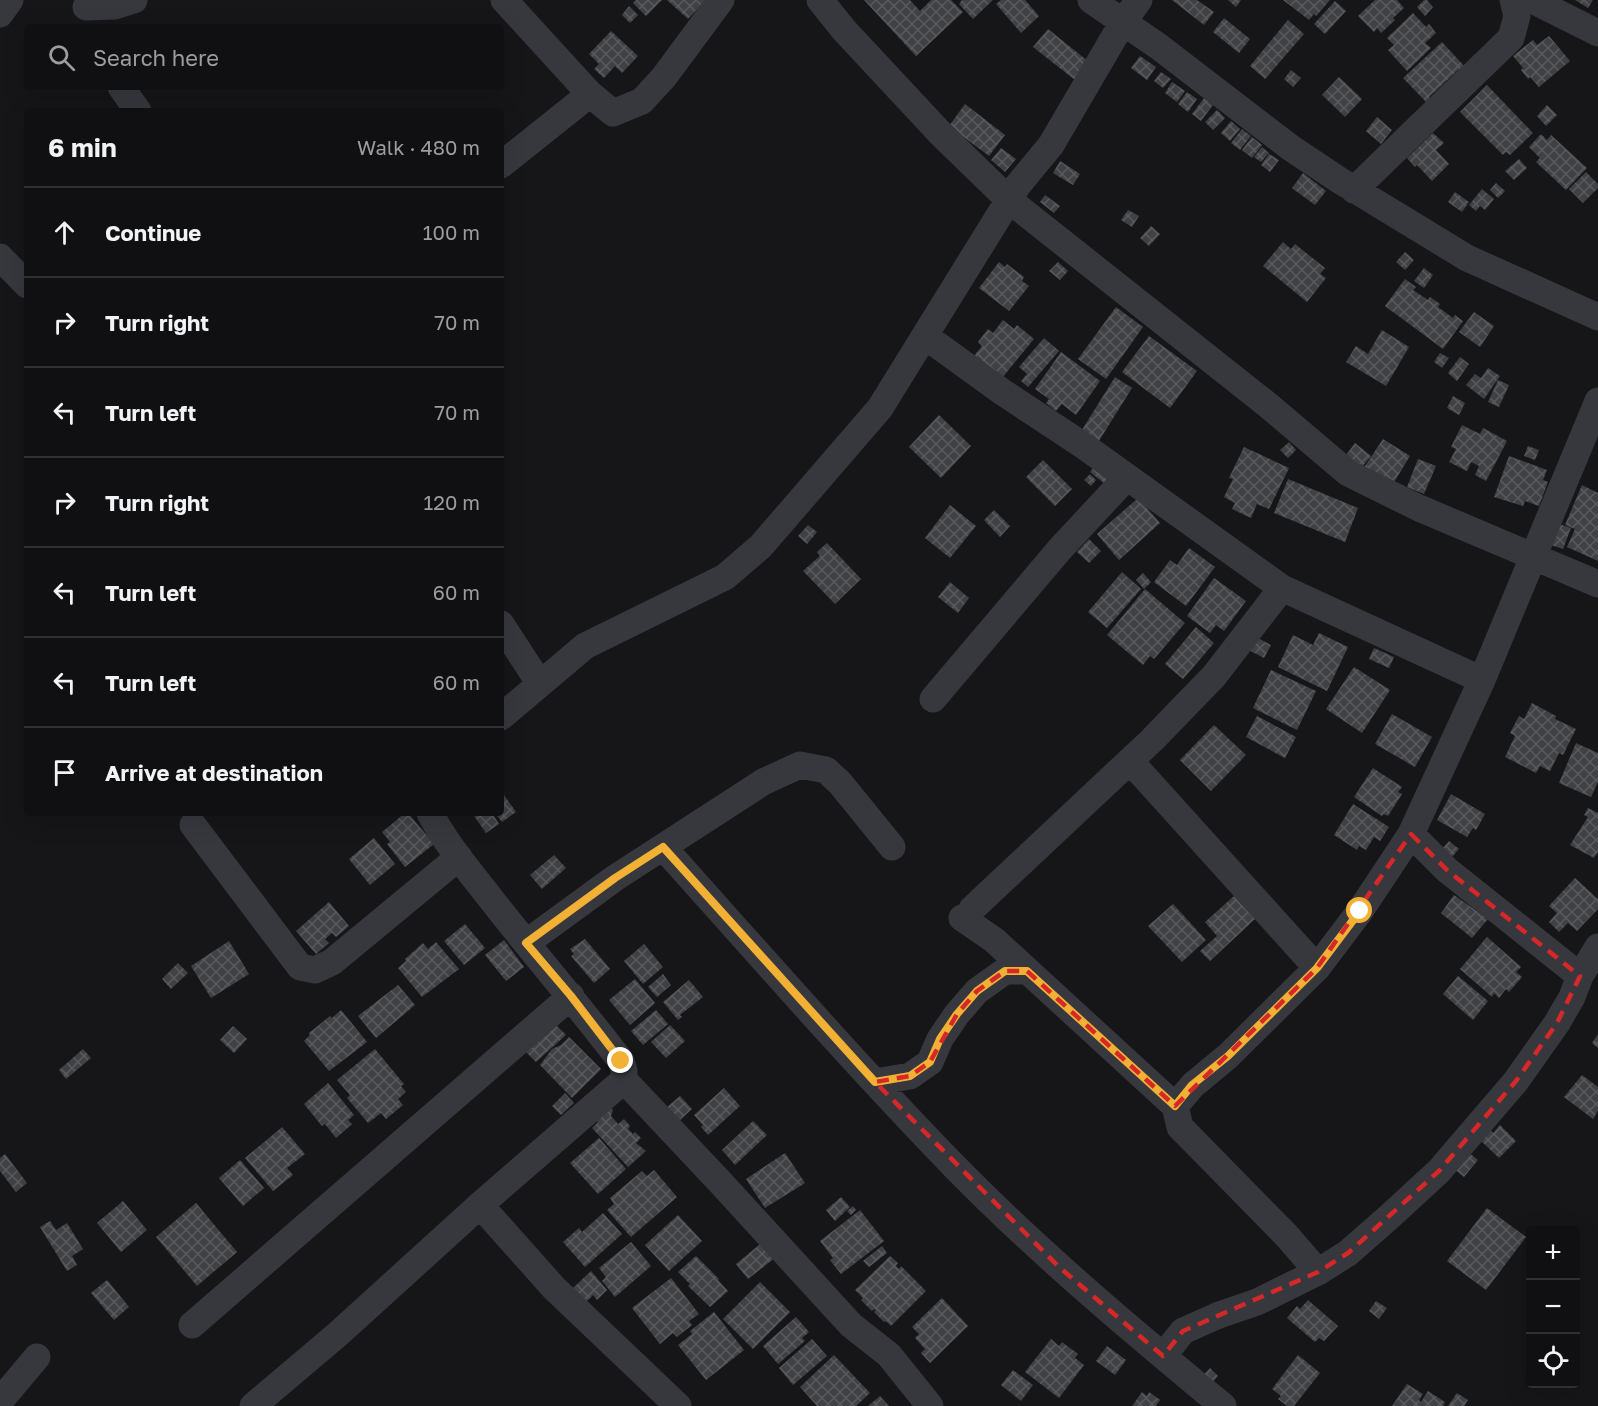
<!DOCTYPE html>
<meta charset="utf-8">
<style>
body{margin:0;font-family:"Golos Text",sans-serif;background:#1e1e20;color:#f1f3f6}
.controls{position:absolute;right:18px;bottom:18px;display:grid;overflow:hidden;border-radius:6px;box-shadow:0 6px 24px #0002}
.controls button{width:54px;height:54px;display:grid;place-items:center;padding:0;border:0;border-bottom:2px solid #303032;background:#101012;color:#f1f3f6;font:30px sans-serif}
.stop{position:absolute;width:18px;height:18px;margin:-14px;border:4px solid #f2b134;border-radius:50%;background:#fff}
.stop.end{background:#f2b134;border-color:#fff;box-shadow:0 2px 6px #0008}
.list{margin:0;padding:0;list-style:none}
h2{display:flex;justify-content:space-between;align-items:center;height:78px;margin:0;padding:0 24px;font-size:26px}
h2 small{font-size:20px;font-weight:400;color:#9c9d9f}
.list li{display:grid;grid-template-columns:39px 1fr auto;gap:18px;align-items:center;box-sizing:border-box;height:90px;padding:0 24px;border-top:2px solid #303032}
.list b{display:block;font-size:22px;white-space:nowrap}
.list em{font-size:20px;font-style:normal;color:#9c9d9f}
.icon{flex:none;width:33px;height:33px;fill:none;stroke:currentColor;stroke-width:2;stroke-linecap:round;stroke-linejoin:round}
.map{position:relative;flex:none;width:1598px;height:1406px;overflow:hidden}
.search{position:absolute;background:#101012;box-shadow:0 6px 24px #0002;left:24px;top:24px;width:480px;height:66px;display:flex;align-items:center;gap:15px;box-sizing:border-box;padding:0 21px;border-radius:6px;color:#9c9d9f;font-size:22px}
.panel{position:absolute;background:#101012;box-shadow:0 6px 24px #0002;left:24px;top:108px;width:480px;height:708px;border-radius:6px}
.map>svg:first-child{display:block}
</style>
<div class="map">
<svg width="1598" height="1406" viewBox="0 0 1598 1406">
<defs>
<pattern id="building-cross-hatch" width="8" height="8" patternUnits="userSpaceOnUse" patternTransform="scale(1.5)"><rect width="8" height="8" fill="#404145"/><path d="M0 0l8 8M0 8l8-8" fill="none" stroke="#595a5e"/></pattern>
</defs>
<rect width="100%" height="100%" fill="#161618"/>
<path fill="url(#building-cross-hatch)" d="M636 0H662L646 16 633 3Z
M667 0H706L688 19Z
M864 0H910L920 11 931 0H951L963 12 916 56Z
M962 0H993L973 19 959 4Z
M1001 0H1025L1039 16 1021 33 996 4Z
M1172 0H1197L1214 12 1204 25Z
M1228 0H1241L1236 7Z
M1283 0H1330L1316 16 1314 14 1309 20Z
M1375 0H1397L1404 8 1393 18 1395 20 1381 33 1377 28 1374 32 1358 16Z
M1424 0H1427L1433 7 1425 16 1417 7Z
M1575 0H1593L1588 8Z
M1335 1 1346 11 1325 34 1314 24Z
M629 6 638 15 630 23 622 15Z
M1413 13 1426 27 1429 24 1436 33 1425 43 1431 48 1407 71 1388 50 1394 45 1387 38Z
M1224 18 1250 39 1239 53 1213 32Z
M1288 20 1304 34 1265 79 1250 66Z
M1048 29 1089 62 1075 80 1033 47Z
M611 31 638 56 622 73 615 66 604 78 594 69 599 64 589 54Z
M1549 36 1570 61 1539 87 1530 77 1528 79 1521 70 1523 68 1513 56 1533 40 1537 45Z
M1442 42 1466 68 1458 70 1429 97 1431 99 1427 103 1403 78Z
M1140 56 1156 67 1147 80 1131 68Z
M1291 70 1301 78 1293 87 1284 79Z
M1161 72 1171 79 1163 88 1154 81Z
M1339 77 1362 99 1345 117 1322 95Z
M1172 82 1185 91 1177 102 1165 93Z
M1487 85 1533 133 1510 155 1506 152 1503 155 1460 112Z
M1187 92 1197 99 1188 112 1178 104Z
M1204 98 1213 105 1201 121 1192 114Z
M965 104 1005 135 989 156 949 126Z
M1547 105 1557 115 1546 126 1537 116Z
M1217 110 1225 118 1213 130 1205 122Z
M1377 117 1392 130 1381 144 1366 131Z
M1231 121 1240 129 1230 141 1221 133Z
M1242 129 1251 136 1240 150 1231 143Z
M1433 133 1444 143 1436 150 1449 164 1432 181 1417 165 1415 167 1407 158Z
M1541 134 1547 140 1551 135 1587 168 1566 190 1536 162 1540 158 1529 147Z
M1252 137 1262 145 1252 158 1242 150Z
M1262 147 1269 153 1261 162 1254 157Z
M1001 148 1016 159 1005 172 991 160Z
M1269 154 1279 160 1270 172 1261 165Z
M1519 159 1527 168 1514 180 1505 171Z
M1060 161 1080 174 1073 185 1053 173Z
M1586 172 1598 184V188L1583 203 1569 189Z
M1303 173 1326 191 1315 205 1292 188Z
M1496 183 1505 191 1498 198 1490 190Z
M1482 189 1494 199 1485 210 1480 206 1476 211 1469 205Z
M1455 192 1469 202 1462 212 1448 202Z
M1045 195 1060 206 1054 213 1040 202Z
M1128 210 1139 216 1132 227 1121 220Z
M1151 226 1160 234 1149 246 1140 238Z
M1283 242 1291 249 1295 244 1325 268 1320 274 1326 278 1307 302 1263 266Z
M1405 252 1414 260 1405 270 1396 262Z
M999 262 1005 267 1007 264 1024 277 1022 281 1029 286 1009 311 979 288Z
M1058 262 1068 271 1060 280 1049 271Z
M1424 268 1433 275 1424 288 1414 281Z
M1405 279 1416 287 1413 290 1428 300 1430 297 1440 304 1438 307 1453 318 1455 315 1463 321 1443 349 1385 306Z
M1116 307 1143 327 1106 379 1078 359Z
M1474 312 1494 326 1480 347 1459 332Z
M1003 320 1014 329 1017 325 1034 339 1001 379 973 357 982 346 978 342 988 329 993 333Z
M1382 330 1409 347 1386 386 1346 362 1356 346 1368 354Z
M1149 336 1197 371 1170 408 1122 372Z
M1044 338 1059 351 1028 387 1021 381 1027 374 1019 367Z
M1061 352 1100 381 1076 415 1062 404 1056 411 1046 403 1049 399 1035 389Z
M1440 353 1449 358 1442 368 1434 362Z
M1460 357 1469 364 1457 381 1448 373Z
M1488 368 1500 376 1484 399 1466 385 1475 374 1481 378Z
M1115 377 1132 388 1097 444 1080 433Z
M1498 380 1509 385 1499 407 1488 402Z
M1453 396 1465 403 1459 415 1447 408Z
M939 415 971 446 941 478 909 447Z
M1462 425 1480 434 1483 428 1507 441 1486 481 1475 475 1479 466 1471 462 1467 471 1449 462 1456 449 1451 447Z
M1383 439 1410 456 1391 487 1363 469Z
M1289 442 1296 450 1288 458 1280 450Z
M1355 443 1371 456 1362 467 1346 455Z
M1528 446 1539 450 1535 460 1524 456Z
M1244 447 1289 468 1269 509 1257 504 1251 518 1232 509 1235 503 1224 497 1233 479 1229 478Z
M1509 456 1547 470 1543 480 1548 482 1539 506 1525 501 1523 506 1494 497Z
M1418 459 1436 466 1424 494 1407 487Z
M1043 460 1072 489 1055 506 1026 477Z
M1097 463 1112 475 1105 484 1090 472Z
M1090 474 1096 480 1091 486 1084 480Z
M1288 479 1358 508 1345 542 1274 513Z
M1582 485 1598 493V561L1567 547 1575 529 1565 525Z
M1138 498 1160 523 1119 560 1097 534Z
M950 505 976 526 950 558 925 538Z
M994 510 1010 526 1000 537 984 520Z
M1559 524 1571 528 1563 549 1551 545Z
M808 525 817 532 807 544 798 536Z
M1089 539 1101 551 1089 563 1077 552Z
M827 543 861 579 835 604 803 571 820 556 817 552Z
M1189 548 1215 567 1186 606 1154 582 1170 560 1177 565Z
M1122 572 1141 589 1107 628 1088 612Z
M1143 573 1151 582 1144 589 1136 580Z
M1214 578 1246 601 1224 631 1216 625 1210 633 1187 616Z
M950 582 969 598 958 613 938 597Z
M1145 589 1185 623 1154 659 1150 656 1143 665 1107 635Z
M1196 627 1214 643 1183 679 1165 664Z
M1319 633 1348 647 1327 691 1278 667 1293 635 1313 645Z
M1254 636 1271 645 1264 658 1247 649Z
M1374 648 1394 657 1389 668 1369 659Z
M1354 667 1390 690 1362 733 1326 709Z
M1271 670 1316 691 1297 730 1253 708Z
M1532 703 1556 716 1555 719 1576 729 1563 755 1559 753 1550 771 1540 766 1536 773 1505 757 1515 736 1510 733 1519 716 1524 719Z
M1392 714 1432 737 1415 767 1375 744Z
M1257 716 1296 737 1285 758 1246 737Z
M1214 725 1246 755 1211 791 1180 760Z
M1576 743 1598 753V782L1591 797 1559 783Z
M1373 768 1402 787 1398 792 1402 794 1388 816 1384 814 1382 816 1354 797Z
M501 791 516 812 502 822 495 813H501Z
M1451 794 1485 814 1476 830 1473 828 1467 837 1437 820Z
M1353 804 1389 827 1380 841 1374 837 1366 850 1359 846 1357 850 1334 835Z
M1588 808 1598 813V852L1594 858 1570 845 1588 817 1584 815Z
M405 813H408L434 844 405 867 387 844 390 842 382 832Z
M472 813H492L499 824 486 833Z
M374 838 395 864 370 885 349 859Z
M1449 841 1459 849 1451 858 1441 850Z
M554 855 566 868 542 889 530 875Z
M1575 878 1598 899V909L1577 931 1568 923 1559 932 1549 922 1557 913 1549 906Z
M1454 895 1488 919 1472 938 1441 913Z
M1234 896 1255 919 1210 961 1200 951 1217 936 1205 922Z
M329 902 349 926 336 937 332 933 325 939 329 943 316 954 296 931Z
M1173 904 1206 940 1182 962 1148 926Z
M465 924 485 948 464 965 444 941Z
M1487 937 1521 967 1516 972 1522 977 1509 992 1506 989 1499 998 1494 993 1492 997 1460 969Z
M585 939 610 969 594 983 571 956 574 954 570 949Z
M504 940 524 967 506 981 485 955Z
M229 941 249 974 211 998 191 966Z
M436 942 459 969 422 997 398 968 406 961 405 959 423 943 428 949Z
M644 944 663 967 643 984 624 961Z
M178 963 188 973 171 989 162 979Z
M663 974 671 985 657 997 648 987Z
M1458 976 1488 1001 1473 1020 1443 994Z
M635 979 655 1003 630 1025 609 1000Z
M689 980 703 997 680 1015 682 1017 678 1020 663 1002Z
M398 985 415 1005 376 1038 358 1016Z
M341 1010 367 1042 329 1071 304 1041 310 1035 309 1033 330 1016 332 1018Z
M656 1010 668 1024 643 1045 631 1031Z
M554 1023 566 1035 536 1062 524 1050Z
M670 1025 685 1041 666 1058 651 1042Z
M233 1026 247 1039 234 1053 220 1040Z
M1598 1034V1048L1592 1043Z
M569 1037 601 1069 572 1098 540 1065 552 1049 561 1045Z
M83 1049 91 1058 66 1079 59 1070Z
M375 1049 404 1084 401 1086 406 1092 398 1099 403 1105 386 1119 381 1113 368 1123 347 1098 350 1095 337 1080Z
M1582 1075 1598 1087V1111L1593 1119 1564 1097Z
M328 1083 354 1115 348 1120 352 1124 336 1138 325 1124 322 1126 304 1104Z
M724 1088 740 1106 708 1135 701 1127 703 1125 694 1115Z
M565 1093 574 1103 561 1115 552 1106Z
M680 1096 692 1109 678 1122 666 1108Z
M610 1107 613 1110 611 1116 618 1124 624 1119 630 1126 628 1129 633 1134 635 1132 641 1138 636 1143 646 1151 628 1167 592 1128 598 1122 596 1120Z
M753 1121 767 1135 735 1165 722 1150Z
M1500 1125 1516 1141 1499 1158 1481 1141 1490 1130 1493 1133Z
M282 1127 305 1154 287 1168 293 1175 273 1191 245 1158Z
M599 1138 626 1169 598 1194 570 1163Z
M1468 1152 1478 1160 1464 1177 1454 1169Z
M785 1153 805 1183 765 1208 746 1179Z
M5 1154 27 1183 16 1192 0 1171V1158Z
M240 1160 264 1188 243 1206 219 1178Z
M654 1170 677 1197 631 1237 607 1210 614 1204 610 1198 642 1171 647 1176Z
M841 1197 850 1207 835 1221 826 1210Z
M123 1201 147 1230 121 1252 97 1223Z
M196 1203 237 1252 197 1286 156 1237Z
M853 1206 856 1210 851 1215 847 1211Z
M1487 1208 1526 1237 1486 1290 1447 1261Z
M860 1210 884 1241 841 1274 830 1260 833 1258 820 1241Z
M603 1213 622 1234 585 1267 563 1242 579 1228 582 1232Z
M678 1215 702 1241 669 1271 645 1245Z
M50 1221 56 1230 67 1223 83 1249 72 1256 77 1265 67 1271 40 1227Z
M764 1241 776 1257 748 1279 736 1264Z
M631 1242 651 1266 615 1297 602 1281 606 1277 599 1268Z
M882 1246 887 1253 869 1267 863 1261Z
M696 1256 719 1279 718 1280 728 1291 710 1307 688 1286 690 1284 678 1272Z
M890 1256 898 1263 896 1266 899 1269 901 1266 926 1291 891 1326 886 1321 884 1322 874 1312 876 1310 874 1309 872 1311 861 1300 863 1298 855 1290Z
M591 1271 607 1290 597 1300 593 1295 586 1302 573 1288Z
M671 1278 699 1314 689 1321 692 1325 677 1337 673 1333 660 1344 632 1308Z
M107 1280 129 1307 114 1320 91 1293Z
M760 1282 790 1312 753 1349 723 1319Z
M942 1298 968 1326 930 1363 921 1353 925 1349 915 1338 919 1334 912 1327Z
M1308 1300 1338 1326 1324 1341 1319 1338 1315 1342 1287 1318 1297 1306 1300 1309Z
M1376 1301 1387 1308 1379 1319 1369 1311Z
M714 1312 744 1350 706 1380 678 1345 692 1334 690 1331Z
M796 1317 809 1332 802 1338 805 1341 778 1364 763 1346Z
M812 1339 827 1356 793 1385 779 1368Z
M1051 1339 1059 1346 1062 1342 1078 1354 1075 1358 1084 1365 1059 1398 1025 1372Z
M1107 1346 1126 1360 1115 1375 1096 1361Z
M834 1355 870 1393 856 1406H817L800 1387Z
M1298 1355 1320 1373 1294 1406H1287L1278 1399 1281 1396 1272 1389Z
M1210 1368 1218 1376 1207 1388 1199 1380Z
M1013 1370 1033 1385 1021 1401 1001 1385Z
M1407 1384 1423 1394 1419 1400 1421 1402 1428 1391 1445 1402 1443 1406H1392Z
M1142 1392 1147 1396 1149 1392 1160 1400 1156 1406H1132Z
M1457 1393 1468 1400 1464 1406H1448Z
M880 1396 889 1406H868Z"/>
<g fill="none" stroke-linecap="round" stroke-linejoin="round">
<path stroke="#37383d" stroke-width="27" d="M504 0 590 94 613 113 642 101 664 77 721 0
M820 0 844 30 941 134 1009 200 1269 406 1348 473 1419 508 1598 584
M1091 0 1158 46 1291 148 1339 180 1467 258 1598 317
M1532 0 1598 33
M86 7 115 6 134 0
M0 14 10 0
M121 87 138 111
M501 165 590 94
M1354 190 1511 38 1517 16 1513 0
M0 257 27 285
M925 336 1001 391 1084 446 1282 588 1482 680
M501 624 540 684
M933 699 1060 549 1127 477
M501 717 585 646 725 577 761 546 880 408 1018 185 1051 145 1123 22 1139 0
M1131 762 1317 968
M193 825 300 967 315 970 332 962 459 857
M663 847C759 954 853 1062 953 1165 1037 1251 1130 1329 1223 1406
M972 909 1152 740 1214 676 1282 588
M962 918 994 940 1175 1106
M526 943 615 878 763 782 800 765 826 770 840 783 892 847
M1580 976 1598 947
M624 1080 721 1183 851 1325 889 1355 930 1406
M875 1082 910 1076 930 1062 940 1039 957 1014 977 991 1005 971H1027
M480 1205 554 1288 678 1406
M1318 1272 1287 1236 1180 1127 1175 1106 1193 1085 1228 1056 1317 968 1360 911 1411 834 1482 680 1598 401
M192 1325 571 996
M1163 1356 1183 1331 1219 1315 1257 1302 1318 1272 1348 1253 1389 1217 1439 1171 1516 1081 1557 1023 1572 997 1580 976 1447 870 1411 834
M0 1401 37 1357
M253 1406 338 1334 480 1205 624 1080V1071L621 1061C579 1006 534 954 491 899 470 872 446 844 430 813"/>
</g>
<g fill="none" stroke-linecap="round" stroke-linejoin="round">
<path stroke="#f2b134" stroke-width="8" d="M621 1061 571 996 526 943 615 878 663 847 875 1082 910 1076 930 1062 940 1039 957 1014 977 991 1005 971H1027L1175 1106 1192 1085 1228 1056 1317 968 1360 911"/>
</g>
<path fill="none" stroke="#d62828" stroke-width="4.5" stroke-dasharray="12 8" stroke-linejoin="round" d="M1411 834 1447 870 1580 976 1557 1023 1516 1081 1439 1171 1348 1253 1318 1272 1183 1331 1163 1356 1058 1266 875 1082 910 1076 930 1062 957 1014 977 991 1005 971H1027L1175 1106 1317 968Z"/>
</svg>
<div class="controls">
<button>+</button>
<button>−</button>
<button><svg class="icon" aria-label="locate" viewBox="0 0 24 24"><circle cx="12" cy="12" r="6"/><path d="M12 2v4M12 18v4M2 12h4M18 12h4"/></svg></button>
</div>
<div class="stop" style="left:1360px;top:911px"></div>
<div class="stop end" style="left:621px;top:1061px"></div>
<div class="search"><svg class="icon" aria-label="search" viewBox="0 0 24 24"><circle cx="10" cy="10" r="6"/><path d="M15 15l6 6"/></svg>Search here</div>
<section class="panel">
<h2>6 min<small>Walk · 480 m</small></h2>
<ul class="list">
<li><svg class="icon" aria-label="ahead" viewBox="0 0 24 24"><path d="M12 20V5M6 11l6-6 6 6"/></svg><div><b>Continue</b></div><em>100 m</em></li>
<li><svg class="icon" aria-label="right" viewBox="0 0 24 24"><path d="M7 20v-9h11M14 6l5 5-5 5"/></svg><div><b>Turn right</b></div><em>70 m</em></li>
<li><svg class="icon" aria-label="left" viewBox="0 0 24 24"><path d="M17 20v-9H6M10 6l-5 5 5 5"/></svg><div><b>Turn left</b></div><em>70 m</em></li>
<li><svg class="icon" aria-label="right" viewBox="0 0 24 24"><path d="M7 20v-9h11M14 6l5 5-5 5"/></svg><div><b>Turn right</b></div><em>120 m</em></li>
<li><svg class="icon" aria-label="left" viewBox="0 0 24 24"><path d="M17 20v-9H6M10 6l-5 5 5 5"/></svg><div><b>Turn left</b></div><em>60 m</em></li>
<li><svg class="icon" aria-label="left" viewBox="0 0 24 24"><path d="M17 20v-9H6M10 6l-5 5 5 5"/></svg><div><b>Turn left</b></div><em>60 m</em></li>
<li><svg class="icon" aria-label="arrive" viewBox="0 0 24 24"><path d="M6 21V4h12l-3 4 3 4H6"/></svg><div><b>Arrive at destination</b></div></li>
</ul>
</section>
</div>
